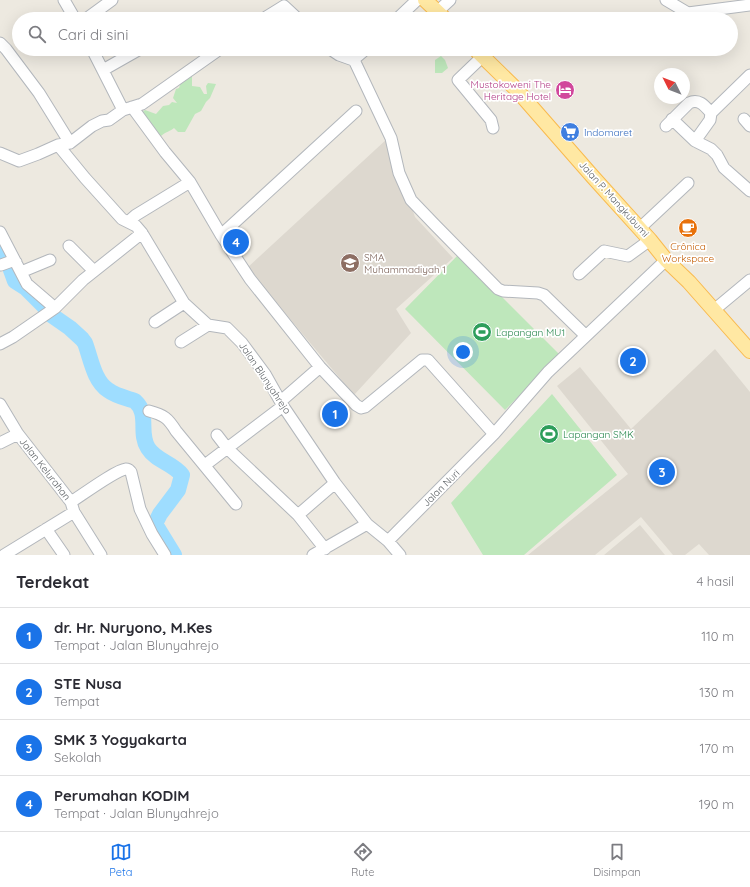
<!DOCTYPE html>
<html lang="id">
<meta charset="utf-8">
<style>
body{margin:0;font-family:Quicksand,sans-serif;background:#f7f7f7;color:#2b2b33}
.compass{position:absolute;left:654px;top:68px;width:36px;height:36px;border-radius:50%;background:#fff;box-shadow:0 4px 16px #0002;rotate:312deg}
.you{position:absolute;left:463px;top:352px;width:14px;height:14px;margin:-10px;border:3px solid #fff;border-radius:50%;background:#1a73e8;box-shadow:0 0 0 6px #1a73e833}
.badge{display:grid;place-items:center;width:26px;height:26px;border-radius:50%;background:#1a73e8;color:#fff;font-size:13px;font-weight:700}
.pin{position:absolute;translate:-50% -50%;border:2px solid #fff;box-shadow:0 1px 4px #0006}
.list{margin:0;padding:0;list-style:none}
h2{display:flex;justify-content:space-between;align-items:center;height:52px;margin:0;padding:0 16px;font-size:17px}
h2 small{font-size:13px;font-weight:400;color:#7c7c81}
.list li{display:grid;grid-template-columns:26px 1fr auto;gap:12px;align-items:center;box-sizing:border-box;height:56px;padding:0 16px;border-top:1px solid #e1e1e2}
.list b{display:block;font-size:15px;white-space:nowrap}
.list p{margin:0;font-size:13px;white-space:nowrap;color:#7c7c81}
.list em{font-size:13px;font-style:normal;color:#7c7c81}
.icon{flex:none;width:22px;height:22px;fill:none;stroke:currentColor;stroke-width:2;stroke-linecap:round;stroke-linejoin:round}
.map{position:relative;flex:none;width:750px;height:555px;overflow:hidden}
.search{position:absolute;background:#fff;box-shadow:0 4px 16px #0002;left:12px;right:12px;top:12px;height:44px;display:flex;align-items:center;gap:10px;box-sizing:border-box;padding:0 14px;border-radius:22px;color:#7c7c81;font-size:15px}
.sheet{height:276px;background:#fff}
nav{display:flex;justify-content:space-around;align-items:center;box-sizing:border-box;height:56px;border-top:1px solid #e1e1e2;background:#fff;font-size:11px;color:#7c7c81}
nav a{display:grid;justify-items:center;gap:2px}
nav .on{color:#1a73e8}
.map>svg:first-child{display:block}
</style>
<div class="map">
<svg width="750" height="555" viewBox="0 0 750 555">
<rect width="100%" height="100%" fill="#ede9e0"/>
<path fill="#ddd8cf" d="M388 138 415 217 453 258 396 309 411 333 354 395 247 268Z
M715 349 750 392V555H709L699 544 685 555H673L641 517 595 555H528L628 474 557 386 580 367 631 429Z
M640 525 665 555H604Z"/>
<path fill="#bee7bb" d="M441 56 445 60 448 68 442 73H435V60Z
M192 75V86L200 87 204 94H207L206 86 208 83 216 84 210 98 206 102 201 111 195 114 185 132H178L174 128C171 131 165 132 161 136L141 113 145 110 156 114 163 106 169 105 172 102 177 103 173 98 176 89 179 88 181 82Z
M459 254 560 355 505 410 405 309Z
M552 394 617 475 524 555H483L451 503Z"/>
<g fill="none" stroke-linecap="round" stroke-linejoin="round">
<path stroke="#9eddff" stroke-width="16" d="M0 250 7 259 15 281 26 288 44 306 47 312 70 328 82 339 85 343C91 359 94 381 108 390 116 396 126 398 135 401 150 415 138 432 148 448 156 461 173 463 182 475L178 490 160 514 155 524 174 555"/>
<g stroke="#b3b7bc" stroke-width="13">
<path id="minor" d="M64 0 75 19
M666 0 688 13 750 5
M437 12 450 0
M86 19 112 0
M263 19 284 6 298 19
M397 19 417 0
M0 43 6 49 39 93 70 143
M92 49 123 110
M330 49 339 55 353 60 366 49
M483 56 458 80 491 120 493 128
M354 60 391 138 399 173 411 200 436 226 498 289 503 291 538 293 544 295 586 336
M103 70 140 49
M132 107 165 152 190 182 221 235 250 279 320 367 356 405 361 408 365 407 422 360H428L494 434
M672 119 695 141 711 149 717 155 724 168 750 191
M744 119 750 126
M666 126 689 103C699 98 705 106 711 113L750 75
M695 141 710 120 711 113
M58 145 85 178 122 219 136 226 142 233 184 303 208 325 227 328 242 343 265 374 283 406 335 483 367 524 388 541 400 555
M0 153 19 161 38 154 58 145 70 143 92 126 102 121 109 120 123 110 142 104 220 49
M128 222 136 215 190 182
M640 228 688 183
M0 232 27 284 55 308
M221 235 356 111
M69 246 94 271
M1 265 12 261 16 262
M21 272 50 260
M579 274 604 251 628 256 650 240
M714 310 750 280
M155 322 184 303
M181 342 208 325
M0 344 13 337 55 308 83 280 142 233
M281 401 320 367
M0 404 18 434 71 502 74 512 101 555
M149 411C164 415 168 418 176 431L236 504
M217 435 227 448 298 515 325 549
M0 443 18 434
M205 465 283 406
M71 502C82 495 116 470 126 469 129 469 129 470 131 472L140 509 152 534 165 555
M298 515 335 483
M46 529 64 555
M388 541 494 434 548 372 666 260
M4 555 74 512
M313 555 367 524"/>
</g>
<g stroke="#f9ba4e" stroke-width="16">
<path id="major" d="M425 0 445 19
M475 49 516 89 593 177 650 240 666 260 689 282 750 351"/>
</g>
<use href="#minor" stroke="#fff" stroke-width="11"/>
<use href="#major" stroke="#ffe8a3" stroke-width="14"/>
</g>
<defs>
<g id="hotel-disc" transform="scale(1)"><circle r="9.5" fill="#d1479c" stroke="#fff"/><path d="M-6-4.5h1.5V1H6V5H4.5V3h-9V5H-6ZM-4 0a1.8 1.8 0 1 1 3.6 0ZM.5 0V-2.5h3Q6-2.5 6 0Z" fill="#fff"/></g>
<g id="supermarket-disc" transform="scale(1)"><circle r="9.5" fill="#3f7fe0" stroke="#fff"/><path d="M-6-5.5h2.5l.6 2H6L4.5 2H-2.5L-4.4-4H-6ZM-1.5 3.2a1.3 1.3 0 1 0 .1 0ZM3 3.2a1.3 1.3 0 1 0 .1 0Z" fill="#fff"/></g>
<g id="cafe-disc" transform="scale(1)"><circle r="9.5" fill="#e8710a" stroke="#fff"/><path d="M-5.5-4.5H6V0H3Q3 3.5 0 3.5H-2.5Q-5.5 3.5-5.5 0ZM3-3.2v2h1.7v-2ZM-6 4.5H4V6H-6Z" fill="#fff"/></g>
<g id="school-disc" transform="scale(1)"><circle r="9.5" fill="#8d6e63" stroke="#fff"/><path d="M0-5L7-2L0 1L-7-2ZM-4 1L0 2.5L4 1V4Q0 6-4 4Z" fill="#fff"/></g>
<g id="stadium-disc" transform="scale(1)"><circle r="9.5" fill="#2e9e5b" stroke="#fff"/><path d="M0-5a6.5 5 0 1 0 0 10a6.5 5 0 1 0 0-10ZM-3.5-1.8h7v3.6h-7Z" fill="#fff"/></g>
</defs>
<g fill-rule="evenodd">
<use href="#hotel-disc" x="565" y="90"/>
<use href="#supermarket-disc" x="570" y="132"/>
<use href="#cafe-disc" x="688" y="228"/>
<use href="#school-disc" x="350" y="263"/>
<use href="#stadium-disc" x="482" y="332"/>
<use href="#stadium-disc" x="549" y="434"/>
</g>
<g text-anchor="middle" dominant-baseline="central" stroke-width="3.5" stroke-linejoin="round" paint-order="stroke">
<g font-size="10" fill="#b23c85" stroke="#fff" text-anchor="end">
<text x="551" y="84">Mustokoweni The<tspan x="551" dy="12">Heritage Hotel</tspan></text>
</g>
<g font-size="10" fill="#366cbe" stroke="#fff" text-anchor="start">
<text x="584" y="132">Indomaret</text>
</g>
<g font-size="10" fill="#595e62" stroke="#fff">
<text transform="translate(614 199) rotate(48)">Jalan P. Mangkubumi</text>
<text transform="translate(265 378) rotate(56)">Jalan Blunyahrejo</text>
<text transform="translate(45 469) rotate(52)">Jalan Kelurahan</text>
<text transform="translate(441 488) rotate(-45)">Jalan Nuri</text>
</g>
<g font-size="10" fill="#c56008" stroke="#fff">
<text x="688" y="246">Crônica<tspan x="688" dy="12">Workspace</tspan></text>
</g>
<g font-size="10" fill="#785e54" stroke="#fff" text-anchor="start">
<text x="364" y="257">SMA<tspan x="364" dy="12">Muhammadiyah 1</tspan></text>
</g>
<g font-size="10" fill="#27864d" stroke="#fff" text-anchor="start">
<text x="496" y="332">Lapangan MU1</text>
<text x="563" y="434">Lapangan SMK</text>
</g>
</g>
</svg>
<svg class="compass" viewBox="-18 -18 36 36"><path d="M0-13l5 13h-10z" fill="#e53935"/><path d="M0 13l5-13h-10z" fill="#7c7c81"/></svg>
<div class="you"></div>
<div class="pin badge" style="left:335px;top:414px">1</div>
<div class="pin badge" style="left:633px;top:361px">2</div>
<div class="pin badge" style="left:662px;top:472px">3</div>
<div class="pin badge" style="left:236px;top:242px">4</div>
<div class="search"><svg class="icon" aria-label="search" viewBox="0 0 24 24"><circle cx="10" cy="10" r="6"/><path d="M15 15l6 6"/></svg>Cari di sini</div>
</div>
<section class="sheet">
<h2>Terdekat<small>4 hasil</small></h2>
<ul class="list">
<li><span class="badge">1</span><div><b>dr. Hr. Nuryono, M.Kes</b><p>Tempat · Jalan Blunyahrejo</p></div><em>110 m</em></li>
<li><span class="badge">2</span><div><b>STE Nusa</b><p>Tempat</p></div><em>130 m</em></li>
<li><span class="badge">3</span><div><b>SMK 3 Yogyakarta</b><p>Sekolah</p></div><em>170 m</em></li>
<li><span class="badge">4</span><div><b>Perumahan KODIM</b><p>Tempat · Jalan Blunyahrejo</p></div><em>190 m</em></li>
</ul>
</section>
<nav>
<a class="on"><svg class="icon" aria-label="map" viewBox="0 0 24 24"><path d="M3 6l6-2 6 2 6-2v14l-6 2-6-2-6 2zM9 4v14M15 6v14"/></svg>Peta</a>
<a><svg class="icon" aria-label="directions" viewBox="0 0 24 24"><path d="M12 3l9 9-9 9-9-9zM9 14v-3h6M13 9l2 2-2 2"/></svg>Rute</a>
<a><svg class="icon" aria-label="saved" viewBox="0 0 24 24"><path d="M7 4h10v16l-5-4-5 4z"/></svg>Disimpan</a>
</nav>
